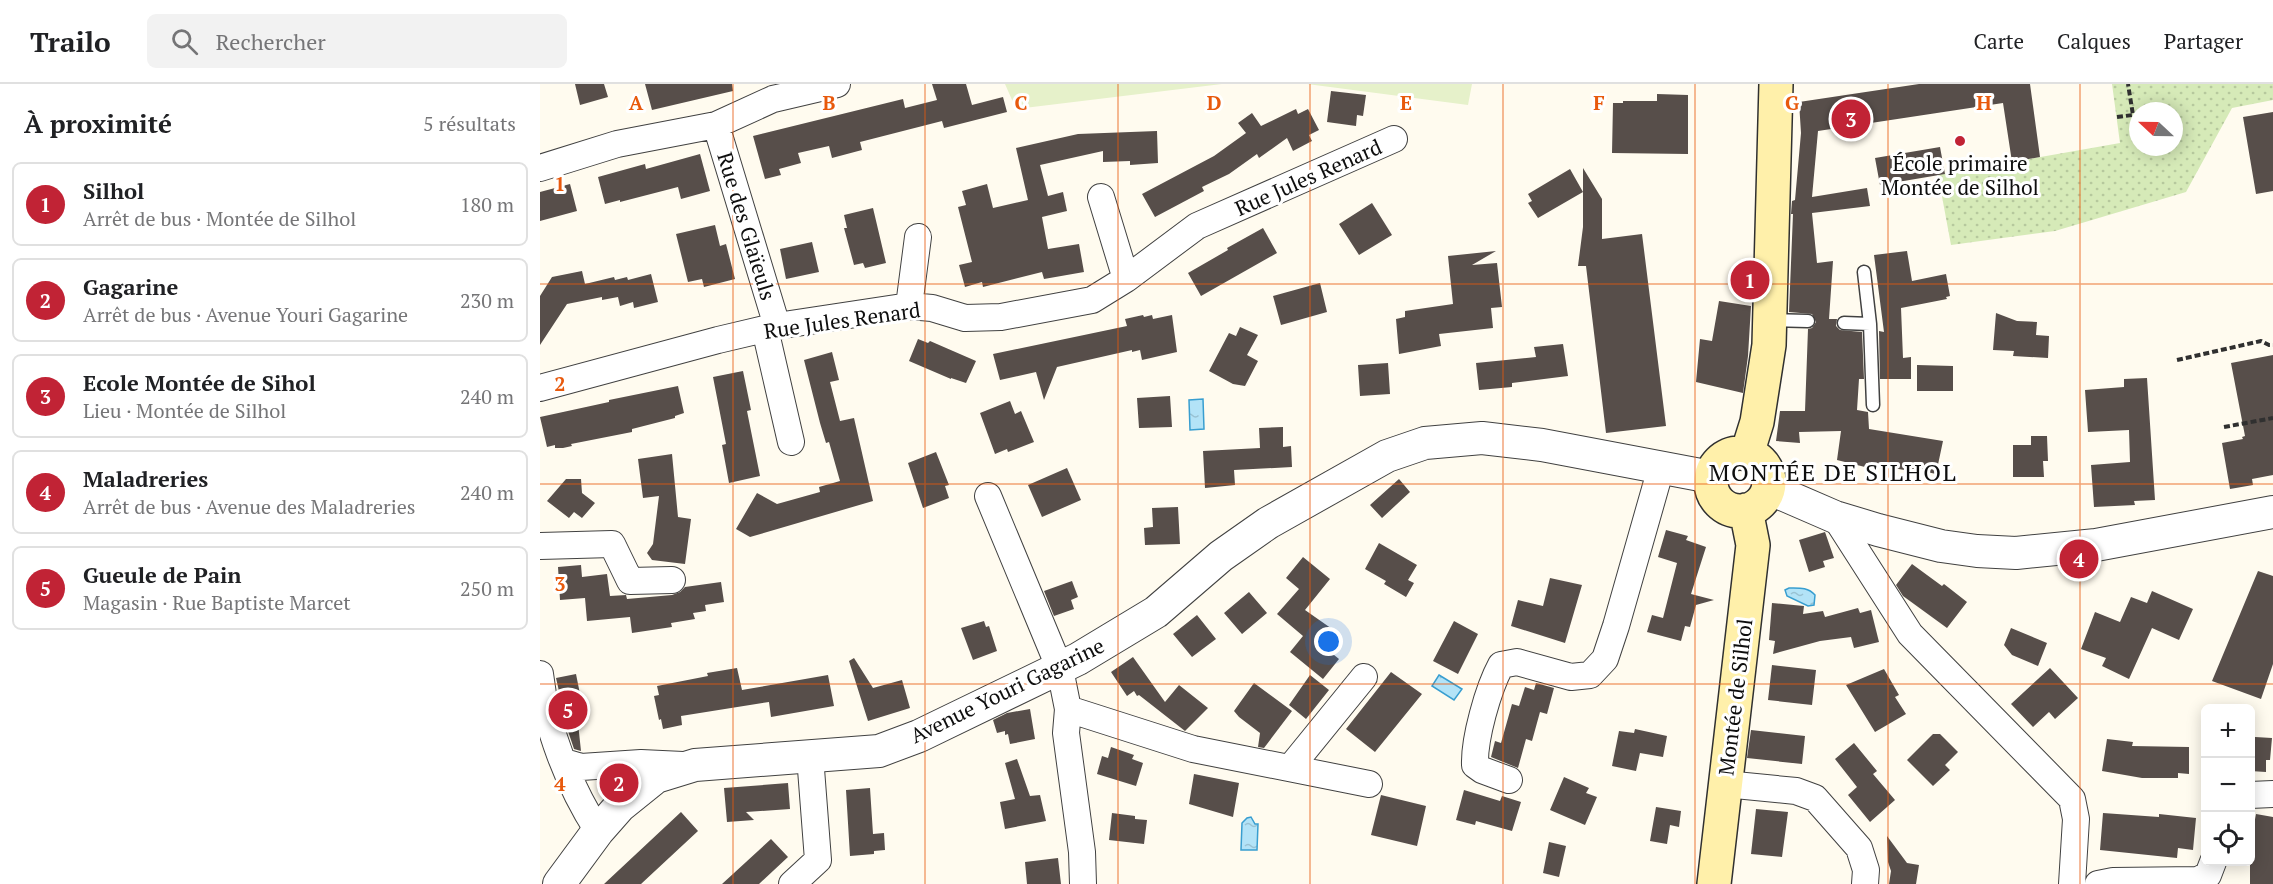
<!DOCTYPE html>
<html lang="fr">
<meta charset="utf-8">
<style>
body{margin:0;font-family:"PT Serif",serif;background:#f2f2f2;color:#202124}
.controls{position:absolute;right:18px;bottom:18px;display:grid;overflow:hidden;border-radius:9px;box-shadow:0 3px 15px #0003}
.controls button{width:54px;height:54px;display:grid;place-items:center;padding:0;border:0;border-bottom:2px solid #e0e0e0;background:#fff;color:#202124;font:30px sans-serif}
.compass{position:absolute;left:1589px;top:18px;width:54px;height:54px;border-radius:50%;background:#fff;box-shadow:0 3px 15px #0003;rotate:292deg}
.you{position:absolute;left:789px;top:558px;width:21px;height:21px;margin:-15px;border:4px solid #fff;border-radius:50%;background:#1a73e8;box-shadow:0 0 0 9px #1a73e833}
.badge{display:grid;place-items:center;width:39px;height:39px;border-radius:50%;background:#c12335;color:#fff;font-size:20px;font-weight:700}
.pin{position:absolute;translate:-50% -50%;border:3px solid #fff;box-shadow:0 2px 6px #0006}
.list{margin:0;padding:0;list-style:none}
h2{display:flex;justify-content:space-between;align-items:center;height:78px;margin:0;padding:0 24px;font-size:26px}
h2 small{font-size:20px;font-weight:400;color:#757577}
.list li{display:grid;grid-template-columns:39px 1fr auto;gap:18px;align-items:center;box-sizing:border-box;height:84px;margin:0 12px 12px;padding:0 12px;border:2px solid #e0e0e0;border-radius:9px}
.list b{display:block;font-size:22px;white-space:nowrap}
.list p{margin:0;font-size:20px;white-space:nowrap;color:#757577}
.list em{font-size:20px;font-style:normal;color:#757577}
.icon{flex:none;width:33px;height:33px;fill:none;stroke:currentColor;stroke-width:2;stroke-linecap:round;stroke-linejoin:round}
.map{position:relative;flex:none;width:1733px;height:800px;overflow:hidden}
header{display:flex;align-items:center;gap:36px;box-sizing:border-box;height:84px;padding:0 30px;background:#fff;border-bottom:2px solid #e0e0e0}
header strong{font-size:28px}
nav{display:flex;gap:33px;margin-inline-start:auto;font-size:21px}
.search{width:420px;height:54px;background:#f2f2f2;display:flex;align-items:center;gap:15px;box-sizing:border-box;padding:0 21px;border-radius:9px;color:#757577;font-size:22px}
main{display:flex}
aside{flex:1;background:#fff}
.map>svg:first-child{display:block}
</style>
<header>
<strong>Trailo</strong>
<div class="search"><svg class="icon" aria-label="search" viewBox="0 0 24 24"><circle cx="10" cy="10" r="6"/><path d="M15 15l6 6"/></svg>Rechercher</div>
<nav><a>Carte</a><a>Calques</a><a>Partager</a></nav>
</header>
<main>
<aside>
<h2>À proximité<small>5 résultats</small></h2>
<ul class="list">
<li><span class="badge">1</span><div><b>Silhol</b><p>Arrêt de bus · Montée de Silhol</p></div><em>180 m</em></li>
<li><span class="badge">2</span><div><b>Gagarine</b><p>Arrêt de bus · Avenue Youri Gagarine</p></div><em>230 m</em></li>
<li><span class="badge">3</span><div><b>Ecole Montée de Sihol</b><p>Lieu · Montée de Silhol</p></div><em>240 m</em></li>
<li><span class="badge">4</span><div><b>Maladreries</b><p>Arrêt de bus · Avenue des Maladreries</p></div><em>240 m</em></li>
<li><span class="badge">5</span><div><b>Gueule de Pain</b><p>Magasin · Rue Baptiste Marcet</p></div><em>250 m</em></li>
</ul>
</aside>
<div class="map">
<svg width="1733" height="800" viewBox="0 0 1733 800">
<defs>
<pattern id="grass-dots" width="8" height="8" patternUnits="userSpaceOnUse" patternTransform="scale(1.5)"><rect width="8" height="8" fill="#d6eab8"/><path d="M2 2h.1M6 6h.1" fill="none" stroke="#b6c89d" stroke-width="1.8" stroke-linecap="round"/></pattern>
<pattern id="water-ripples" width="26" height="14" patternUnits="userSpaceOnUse" patternTransform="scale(1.5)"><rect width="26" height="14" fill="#b3e3f7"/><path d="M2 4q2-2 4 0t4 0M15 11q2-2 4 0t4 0" fill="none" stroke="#99c2d3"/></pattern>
</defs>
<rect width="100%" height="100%" fill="#fffbef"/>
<path fill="url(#grass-dots)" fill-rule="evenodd" d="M1572 0H1733V16L1692 24 1646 108 1515 147 1411 161 1398 91 1580 59ZM1598 27H1634V63H1598Z"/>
<path fill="#e6f1ca" d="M465 0H682L476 25Z
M767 0H932L928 21Z"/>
<path fill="url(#water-ripples)" stroke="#389ed0" stroke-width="1.5" d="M663 315 664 345 650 346 649 316Z
M1249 504C1259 504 1268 503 1275 511L1274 521 1268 522 1247 512 1245 506Z
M899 591 922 605 914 616 892 602Z
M711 733 715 740H718L717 766H701L702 739 707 734Z"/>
<path fill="#574e4a" d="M35 0H64L68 13 40 21Z
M105 0H192L193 7 112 26Z
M392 0H426L432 21 463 13 467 28 404 44 402 37 320 58 322 66 292 74 289 62 258 69 261 79 239 85 241 91 225 95 213 52 363 15 365 24 397 16Z
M1379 0H1490L1500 73 1472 78 1463 19 1278 47 1272 113 1327 104 1330 122 1272 129 1277 179 1293 177 1289 235H1297L1296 242 1300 246 1322 248 1324 295H1319L1317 326 1328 328 1329 345 1403 357 1396 390 1387 388 1386 390 1326 379 1325 383 1297 376 1301 347 1259 348 1260 359 1236 357 1240 327H1265L1268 245 1272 244 1276 238 1272 230 1249 228 1253 130H1251L1252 117 1255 116 1261 49 1259 18Z
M791 7 826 11 823 32 817 31 816 42 787 38Z
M1117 10 1148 11V70L1072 69 1073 19H1083V17H1117Z
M756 25 758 30 768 25 779 46 769 51 772 57 753 67 747 54 719 74 717 70 689 90 662 103 664 107 615 133 602 110 674 72 706 49 698 39 712 29 721 42Z
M1733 28V107L1716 110 1703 33Z
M617 47 618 79 590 81V77L563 78V67L500 81 508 112 523 108 527 127 502 133 508 165 539 160 544 188 504 195 502 188 443 203 442 198 425 203 419 181 432 178 418 123 426 121 422 107 447 100 453 124 488 116 476 64 538 50Z
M1400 63 1405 90 1340 101 1335 74Z
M160 70 170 107 141 115 138 103 80 118V116L65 120 58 93 105 80 106 85Z
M1043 84 1062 115V155L1102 150 1126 342 1066 349 1046 182H1038L1043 143V108L998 134 988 119 992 117 988 110 1030 85 1043 108Z
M30 100 37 127 0 137V108Z
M832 119 852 151 819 171 799 140Z
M333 124 346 179 325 184 323 179 314 181 304 144H307L304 131Z
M175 141 180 162 186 160 195 195 164 203 162 195 148 198 136 150Z
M723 144 737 169 661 212 648 189 688 166 687 164Z
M272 158 279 188 246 195 240 165Z
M956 167 932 181 957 179 962 223 951 224 953 244 899 250 901 262 859 270 856 235 865 233V227L913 220 908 172Z
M1367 167 1372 197 1406 190 1410 212 1406 213 1407 215 1361 224 1363 274 1371 273V295H1340L1339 247 1344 248 1334 171Z
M42 187 45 200 74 193 75 196 87 193 88 196 111 190 118 218 94 224 93 218 80 222 78 213 62 216V213L27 220 0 261V212L12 193Z
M780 199 787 228 741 241 733 212Z
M1179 217 1211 222 1208 272 1203 309 1156 298 1160 255 1172 257Z
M1456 229 1477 237 1497 238 1496 251 1509 252 1508 274 1473 272 1474 267 1453 266Z
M603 231 604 233 612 231 613 235 632 231 637 268 602 276 600 266 592 268V266L517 283 504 316 496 288 460 296 453 270 587 242 585 235Z
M700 243 718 251 707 271 718 277 705 302 693 300 669 287 689 249 696 252Z
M378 255 388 259 390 257 436 277 426 299 411 294V295L369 277Z
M1023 260 1028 292 972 299V303L939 306 936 279 996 273 994 263Z
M292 268 299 296 290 298 300 337 314 334 333 417 210 453 196 445 217 409 237 420 280 408 279 403 300 397 289 358 286 359 280 339 264 276Z
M1733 271V391L1712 395 1713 401 1690 405 1682 359 1703 355 1702 353 1705 352 1691 279Z
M848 279 850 310 820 312 818 281Z
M1377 281 1413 282V307H1377Z
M203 287 211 326 207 327 220 392 189 399 182 361 186 360 173 293Z
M1607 294 1615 416 1594 417 1595 421 1554 423 1551 381 1590 378 1589 346 1548 348 1545 306 1584 303V295Z
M138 302 144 329 135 332V334L92 345V348L31 360 32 362 23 364H15V361L7 363 0 333 69 318V316Z
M630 312 632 343 599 344 597 314Z
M470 317 475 330 481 327 494 358 468 368 467 365 455 370 440 329Z
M743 343V363L751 362 752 383 694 386 695 401 665 404 663 367 720 364 719 344Z
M1491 352H1507L1508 377H1503L1504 393H1473V361H1491Z
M396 368 409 401 405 402 409 414 383 424 368 379Z
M132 370 138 433 151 435 145 480 112 476 107 469 113 460 119 412 103 414 98 375Z
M527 384 541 416 502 433 488 401Z
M26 395H41L42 409 55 419 42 434 34 428 29 434 7 417Z
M859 395 870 408 842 434 830 421Z
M638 423 640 460 605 461 604 444 613 443 612 424Z
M1126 446 1148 452 1146 456 1166 463 1151 510 1174 516 1156 521 1150 543 1145 542 1141 557 1107 548 1112 531 1123 534 1137 479 1118 473Z
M1285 448 1294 474 1283 477 1285 483 1269 488 1259 456Z
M839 459 877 481 868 496 874 499 866 513 844 500 846 497 825 485Z
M763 473 790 495 765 526 795 547 783 562 799 575 783 595 750 568 763 552 737 530 759 505 746 494Z
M1372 480 1402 502 1404 500 1427 518 1407 544 1363 512 1356 501Z
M41 481 42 493 67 490 70 512 86 511 87 515 132 511 140 508 145 503 181 498 184 518 165 521 166 527 153 529 155 535 131 539 132 543 92 549 90 533 47 537 45 514 20 516 18 483Z
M1718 487 1733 492V580L1721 615 1672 597Z
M1010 494 1042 501 1025 559 971 542 978 516 1003 522Z
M532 497 538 513 531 516 534 525 514 532 504 507Z
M1612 507 1653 525 1639 556 1612 544 1589 595 1562 582 1566 574 1541 565 1555 528 1580 538 1591 513 1607 519Z
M709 508 727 529 702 550 684 529Z
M1232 519 1264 522 1263 530 1283 527 1285 533 1318 524 1320 529 1331 526 1339 558 1314 564 1311 553 1280 557 1233 570 1235 557 1229 556Z
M657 531 676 555 652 573 633 550Z
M444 537 446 543 449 542 457 567 433 576 421 544Z
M914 537 938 550 918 590 893 577Z
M1471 544 1507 559 1498 582 1472 571 1464 561Z
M593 573 625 618 639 601 668 624 645 647 599 611 597 612 594 607 587 612 571 588Z
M314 574 333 604 362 596 370 624 328 637 309 577Z
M1232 581 1276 586 1272 621 1228 616Z
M197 584 202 606 288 591 294 622 231 633 229 618 141 632 142 641 123 645 121 635 119 636 114 612 119 611 117 602 168 592 167 589Z
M1510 584 1538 614 1515 635 1509 628 1493 643 1471 620Z
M1344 585 1359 611 1355 613 1366 630 1335 648 1306 601Z
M851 588 882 610 835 668 806 645Z
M36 590 44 630 39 631 41 639H38L41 667 34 665 28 647 16 594Z
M770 591 789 606 766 635 749 621Z
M714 599 752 627 724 664 718 663 720 649 699 633 694 627Z
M996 599 1014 604 1007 630 1000 628 992 657 986 655 978 684 951 673 955 657 961 659 972 620 979 622 985 603 994 606Z
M490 625 495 655 470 660 468 650 465 651V647L457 649 453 636 467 629Z
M1095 645 1127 652 1123 673 1100 669 1096 687 1072 682 1079 647 1094 649Z
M1211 646 1265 652 1262 680 1207 674Z
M1393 650H1400L1418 668 1405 681 1410 686 1393 702 1367 676Z
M1715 653 1732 654 1730 676H1726V688L1710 687V658H1714Z
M1567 655 1593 658 1592 662 1649 663V690L1638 689V694H1602L1562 687Z
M1314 659 1337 687 1333 690 1355 716 1330 738 1308 711 1317 703 1295 675Z
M571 663 594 671 592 675 603 679 596 702 557 690 562 672 568 674Z
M477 675 490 712 500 711 506 737 465 745 460 718 475 715 465 679Z
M654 690 699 699 693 733 649 720Z
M1024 693 1049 704 1046 709 1057 713 1045 741 1010 726Z
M248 699 250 725 206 728 214 736 187 738 184 704Z
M330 704 333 750 344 749 345 766 334 767V770L310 772 306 706Z
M924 706 960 717 962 712 981 718 972 747 936 737 935 741 916 736Z
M841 711 886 722 877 762 831 751Z
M1116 723 1141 727 1139 743 1130 741 1127 760 1110 757Z
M1216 725 1248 728 1242 773 1211 770Z
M141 728 158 747 101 800H64Z
M572 729 595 732V735L607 736 604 760 569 756Z
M1563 729 1619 733V730L1656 734 1653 766 1638 764 1637 774 1560 766Z
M1716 730 1733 733V800H1710V762Z
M1347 752 1367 779 1379 781 1376 800H1349L1351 787 1348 778Z
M231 755 248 773 219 800H182Z
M1009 758 1026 762 1019 793 1003 789Z
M518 774 521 800H487L485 778Z"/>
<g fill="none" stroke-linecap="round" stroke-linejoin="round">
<g stroke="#414141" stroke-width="15">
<path id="service" d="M1324 188 1330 240 1333 321
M1231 236 1268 237
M1304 239 1330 240"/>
</g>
<g stroke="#414141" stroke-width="28">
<path id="minor" d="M176 41 237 242
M0 84 77 60 176 41 233 15 297 0
M561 113 586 195
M369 222 378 153
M225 245 251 358
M0 304 178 256 237 242 369 222 392 224 425 234 461 233 552 216 586 195 657 142 854 55
M448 412 520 585 528 625 526 649 542 768 543 800
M1295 433 1370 550 1532 715 1536 735 1532 800
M0 462 72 460 90 497 132 496
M0 590C6 644 29 702 58 747
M528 625 653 665 829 700
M24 678 41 683 101 679 143 681
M750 684 824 593
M969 696 942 686 935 681C934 655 948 605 961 581L977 578 1031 593 1050 591 1065 575 1076 542 1121 384
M1185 700 1256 707 1275 714 1319 764 1326 786 1325 800
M1710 711 1733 710
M252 800 278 776 270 672
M1558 800 1573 797 1658 796 1668 791 1673 778"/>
</g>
<g stroke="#414141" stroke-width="34">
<path id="tertiary" d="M1228 404 1295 433 1338 446 1401 462 1437 467 1476 469 1556 461 1733 428
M19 800 58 747 80 722 116 693 155 681 339 667 379 652 538 575 616 528 681 472 728 439 847 372 885 359 942 354 1002 361 1171 393"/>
</g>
<g stroke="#303030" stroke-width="36">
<path id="secondary" d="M1171 398a29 29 0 1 1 58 0a29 29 0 1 1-58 0Z
M1207 370 1217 338 1229 261 1236 0
M1174 800 1213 461 1206 426"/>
</g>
<path stroke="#303030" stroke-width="4" stroke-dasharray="6 3" stroke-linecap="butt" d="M1577 33 1593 31 1588 0
M1637 276 1721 257 1729 261H1733
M1684 343 1733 334"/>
<use href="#service" stroke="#fff" stroke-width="12"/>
<use href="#minor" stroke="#fff" stroke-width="26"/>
<use href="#tertiary" stroke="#fff" stroke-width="32"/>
<use href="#secondary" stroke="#fff0aa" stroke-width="33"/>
</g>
<path fill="none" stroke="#e8590c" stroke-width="1.5" stroke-opacity="0.55" d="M193 0V800M385 0V800M578 0V800M770 0V800M963 0V800M1155 0V800M1348 0V800M1540 0V800M0 200H1733M0 400H1733M0 600H1733"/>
<circle fill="#c12335" stroke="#fff" stroke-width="2" cx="1420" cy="57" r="6"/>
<g text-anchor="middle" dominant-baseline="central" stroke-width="6" stroke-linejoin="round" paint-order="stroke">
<g font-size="21" fill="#0e0e0e" stroke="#fff">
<text x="1420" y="79">École primaire<tspan x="1420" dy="24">Montée de Silhol</tspan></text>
</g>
<g font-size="21" fill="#0e0e0e" stroke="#fff">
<text transform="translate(768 93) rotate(-24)">Rue Jules Renard</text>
<text transform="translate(207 142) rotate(73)">Rue des Glaïeuls</text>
<text transform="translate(302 236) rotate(-8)">Rue Jules Renard</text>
<text transform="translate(467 606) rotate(-26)">Avenue Youri Gagarine</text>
<text transform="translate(1195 613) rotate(-83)">Montée de Silhol</text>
</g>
<g font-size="24" letter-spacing="1.5" fill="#0e0e0e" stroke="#fff">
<text x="1293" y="388">MONTÉE DE SILHOL</text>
</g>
</g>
<g font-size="20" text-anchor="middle" font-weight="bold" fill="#e8590c" stroke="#fff" stroke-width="6" stroke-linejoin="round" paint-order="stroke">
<text x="96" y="26">A</text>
<text x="289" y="26">B</text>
<text x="481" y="26">C</text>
<text x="674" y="26">D</text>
<text x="866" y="26">E</text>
<text x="1059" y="26">F</text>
<text x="1252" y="26">G</text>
<text x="1444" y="26">H</text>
<text x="20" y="107">1</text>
<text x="20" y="307">2</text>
<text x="20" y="507">3</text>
<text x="20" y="707">4</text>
</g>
</svg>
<div class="controls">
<button>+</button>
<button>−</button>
<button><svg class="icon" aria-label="locate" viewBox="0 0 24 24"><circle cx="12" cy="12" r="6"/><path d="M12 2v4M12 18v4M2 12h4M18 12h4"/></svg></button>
</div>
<svg class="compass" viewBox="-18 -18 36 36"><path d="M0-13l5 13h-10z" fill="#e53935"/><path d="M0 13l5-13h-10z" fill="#757577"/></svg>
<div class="you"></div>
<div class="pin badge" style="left:1210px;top:196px">1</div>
<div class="pin badge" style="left:79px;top:699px">2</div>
<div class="pin badge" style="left:1311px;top:35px">3</div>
<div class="pin badge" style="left:1539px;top:475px">4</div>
<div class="pin badge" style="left:28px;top:626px">5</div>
</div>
</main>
